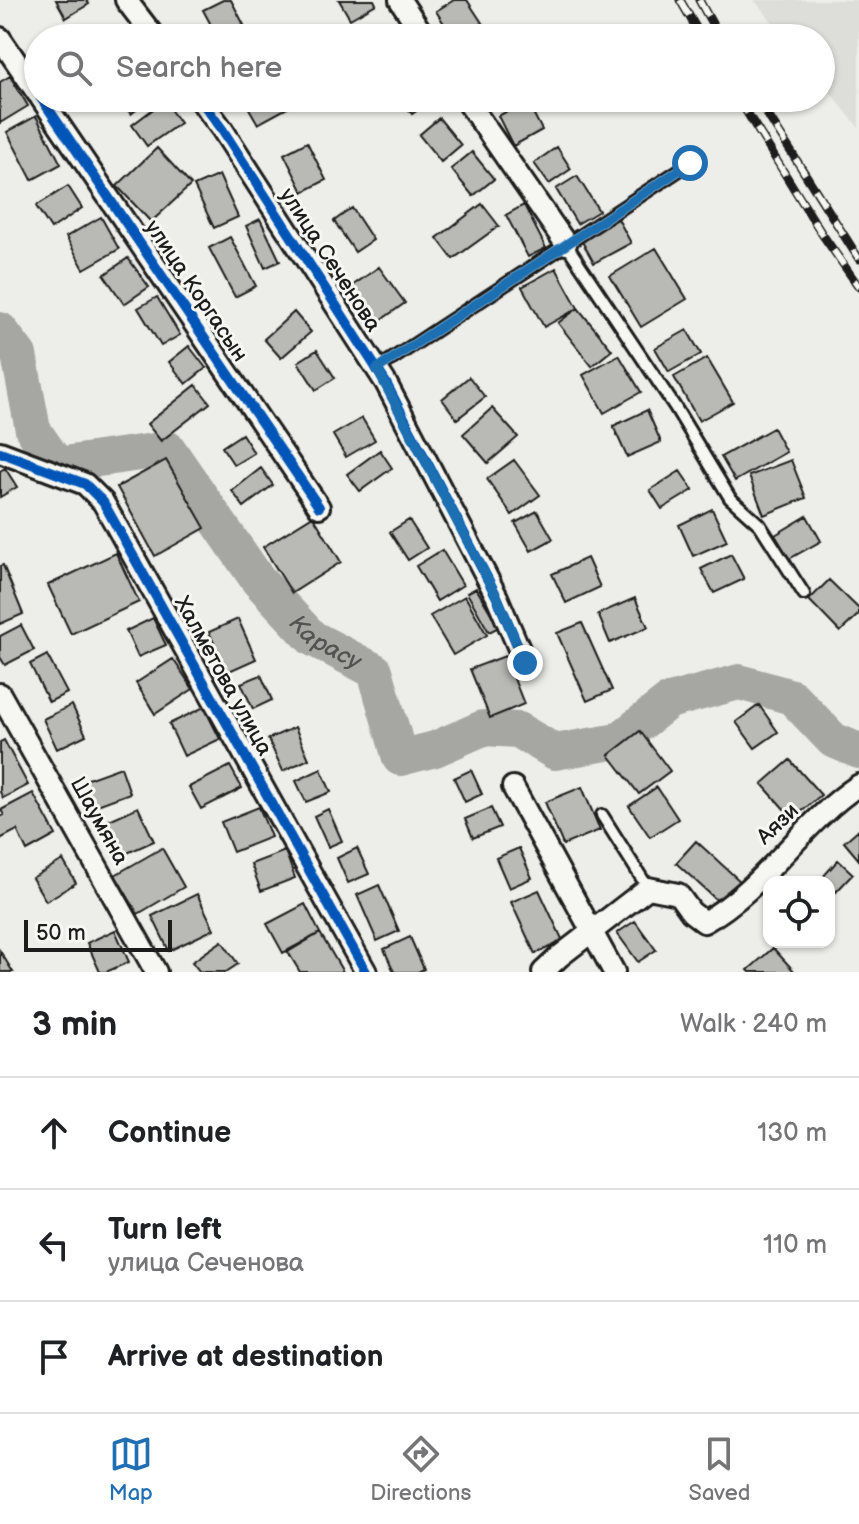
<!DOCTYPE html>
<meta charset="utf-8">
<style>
body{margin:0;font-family:"Balsamiq Sans",sans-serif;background:#f2f2f2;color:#202124}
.controls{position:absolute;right:24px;bottom:24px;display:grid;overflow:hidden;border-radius:16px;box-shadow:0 2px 6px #0004}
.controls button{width:72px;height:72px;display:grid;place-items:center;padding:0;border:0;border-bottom:2px solid #e0e0e0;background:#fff;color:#202124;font:40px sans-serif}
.scale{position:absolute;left:24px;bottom:20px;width:148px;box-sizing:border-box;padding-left:8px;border:4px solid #1c1c1c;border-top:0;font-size:22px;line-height:28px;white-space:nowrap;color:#1c1c1c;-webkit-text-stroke:6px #f6f6f2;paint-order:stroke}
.stop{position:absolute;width:24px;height:24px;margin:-18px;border:6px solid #1f6fb2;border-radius:50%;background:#fff}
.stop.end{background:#1f6fb2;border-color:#fff;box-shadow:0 2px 8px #0008}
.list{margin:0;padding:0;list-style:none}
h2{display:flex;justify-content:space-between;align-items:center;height:104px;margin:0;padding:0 32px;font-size:34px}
h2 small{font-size:26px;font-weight:400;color:#757577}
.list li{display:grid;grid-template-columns:52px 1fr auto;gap:24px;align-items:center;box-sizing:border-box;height:112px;padding:0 32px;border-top:2px solid #e0e0e0}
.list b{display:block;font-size:30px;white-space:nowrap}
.list p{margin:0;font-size:26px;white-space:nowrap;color:#757577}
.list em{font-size:26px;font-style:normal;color:#757577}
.icon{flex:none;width:44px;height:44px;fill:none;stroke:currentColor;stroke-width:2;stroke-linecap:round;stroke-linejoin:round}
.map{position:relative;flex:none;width:859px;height:972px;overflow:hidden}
.search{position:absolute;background:#fff;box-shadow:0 2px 6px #0004;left:24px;right:24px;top:24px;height:88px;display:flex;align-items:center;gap:20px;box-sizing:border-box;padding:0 28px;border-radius:44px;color:#757577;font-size:30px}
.sheet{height:440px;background:#fff}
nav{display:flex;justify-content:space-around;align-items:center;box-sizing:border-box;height:112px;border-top:2px solid #e0e0e0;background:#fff;font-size:22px;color:#757577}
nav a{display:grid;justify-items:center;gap:4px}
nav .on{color:#1f6fb2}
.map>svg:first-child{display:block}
</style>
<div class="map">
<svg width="859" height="972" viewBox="0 0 859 972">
<rect width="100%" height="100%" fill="#edede9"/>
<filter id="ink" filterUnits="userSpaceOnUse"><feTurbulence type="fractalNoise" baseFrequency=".0125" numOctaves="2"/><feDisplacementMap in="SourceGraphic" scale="16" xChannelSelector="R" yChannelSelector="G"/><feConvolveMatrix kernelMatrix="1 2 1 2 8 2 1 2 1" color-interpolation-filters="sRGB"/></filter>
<g filter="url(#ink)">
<path fill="#ddddda" d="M754 0H859V128L821 81V38H786Z"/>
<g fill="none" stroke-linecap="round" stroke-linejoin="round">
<path stroke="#a6a6a3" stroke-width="36" id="s1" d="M0 330 19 355 33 430 57 465 168 449 258 580 312 638 375 671 400 758 435 749 483 728 518 730 555 752 618 741 669 701 739 682 792 697 833 740 859 751"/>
</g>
<path fill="#b9b9b6" stroke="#1c1c1c" stroke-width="2" d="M56 0H86L89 4 66 18Z
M223 0H231L244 25 218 38 203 10Z
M339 0H374L376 4 350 19Z
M454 0H467L492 38H453L436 11Z
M394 27 399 38H378L377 35Z
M10 76 28 106 0 123V82Z
M118 98H151L131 114Z
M243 98H284L289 107 258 124Z
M400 98H434L412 114Z
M164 101 180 123 147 146 132 125Z
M527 101 542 130 513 146 498 116Z
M36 116 61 164 32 180 7 132Z
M439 118 461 145 441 162 419 135Z
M307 142 326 180 303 192 284 154Z
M557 147 571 169 549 184 534 163Z
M157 148 191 185 151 222 117 186Z
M472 152 494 179 473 196 451 169Z
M219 175 238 217 214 228 194 186Z
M577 176 599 211 577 224 556 189Z
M68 186 82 208 51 229 36 206Z
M482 204 499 226 453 259 437 238Z
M524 205 546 248 528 257 506 215Z
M352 208 373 240 355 252 334 221Z
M101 217 119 249 84 269 66 237Z
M617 217 631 243 594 263 580 238Z
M260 219 280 261 265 268 246 226Z
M230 237 256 286 235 297 209 248Z
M656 248 687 299 641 327 610 276Z
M128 258 149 287 124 304 104 275Z
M379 267 405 303 371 327 345 291Z
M556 268 578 308 544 327 522 287Z
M157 297 180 335 161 346 138 308Z
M578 308 612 350 592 366 558 323Z
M294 312 311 332 281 358 264 339Z
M687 330 701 354 669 372 655 348Z
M189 346 206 368 186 384 169 362Z
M317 350 335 378 316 390 298 362Z
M619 355 641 392 604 413 583 375Z
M707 358 733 402 699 421 674 377Z
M469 377 485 397 457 419 442 399Z
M196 385 210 403 161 441 147 424Z
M492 408 518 437 488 463 463 434Z
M647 410 661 442 627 457 613 426Z
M362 418 375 440 346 457 333 435Z
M773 428 786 452 735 481 721 457Z
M242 434 254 453 234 465 222 447Z
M380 450 392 468 360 491 347 474Z
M166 460 205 528 155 556 117 487Z
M514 460 540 495 512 515 487 479Z
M791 460 806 498 764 515 749 476Z
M5 468 17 487 0 497V471Z
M261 468 273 485 244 507 232 491Z
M680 471 693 490 662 509 650 490Z
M712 509 727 541 693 556 679 525Z
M537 511 553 539 531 551 515 523Z
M313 516 341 562 292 593 263 547Z
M807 516 821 541 789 559 775 535Z
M409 520 427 548 408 560 390 532Z
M442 550 463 585 437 601 416 566Z
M116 553 139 602 71 634 48 585Z
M731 554 744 579 714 593 701 569Z
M587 558 600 587 566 603 552 574Z
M3 565 23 614 0 624V566Z
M829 580 859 609V614L840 632 809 600Z
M476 588 499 627 489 632 467 593Z
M465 596 487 635 453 655 430 616Z
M635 598 648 627 610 643 598 614Z
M153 618 166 645 138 657 126 631Z
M238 619 256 659 227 672 209 632Z
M582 623 612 690 587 701 557 633Z
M21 625 34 650 5 665 0 657V636Z
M47 655 67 693 49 702 30 664Z
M505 656 524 704 490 718 470 669Z
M173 659 193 689 155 714 136 683Z
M261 675 272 700 253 709 241 683Z
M72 705 86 735 57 749 43 719Z
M759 705 778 732 755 748 736 722Z
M204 707 220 739 184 756 169 724Z
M295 727 309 759 283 771 268 739Z
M640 731 670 771 639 794 609 755Z
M4 740 28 785 3 798 0 792V742Z
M790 760 821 795 793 819 762 784Z
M230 766 242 788 201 809 189 787Z
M121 767 130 793 92 807 82 781Z
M321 769 331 792 306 802 296 781Z
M471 770 482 794 465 802 454 778Z
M582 787 600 830 563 845 545 802Z
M657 787 678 819 650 837 629 806Z
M33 793 56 835 27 851 17 830 0 839V817L4 815 1 810Z
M138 807 154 841 123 855 107 821Z
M259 807 271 837 233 852 221 822Z
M491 808 500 827 473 838 465 819Z
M328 809 342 841 328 847 314 816Z
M859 829V860L844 842Z
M696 841 741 882 721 904 676 863Z
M162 848 184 887 138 914 115 875Z
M357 848 369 874 348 883 337 858Z
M519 848 532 878 509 888 496 858Z
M285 851 295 878 261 891 251 864Z
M63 860 76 883 46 901 32 878Z
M838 860 853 874 836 892 829 886V882L821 879Z
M379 885 399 931 377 941 357 895Z
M539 890 563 941 535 954 511 902Z
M197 894 214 929 169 951 152 916Z
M305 904 320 933 283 953 267 924Z
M635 921 656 950 638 962 617 933Z
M115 930 129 962 106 972H100L87 943Z
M320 933 343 972H300L288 952Z
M410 937 424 969 418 972H394L384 949Z
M222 941 238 964 226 972H200L192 962Z
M773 948 795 972H750L748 970Z
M0 951 13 972H0Z"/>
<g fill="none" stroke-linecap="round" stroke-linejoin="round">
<g stroke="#1c1c1c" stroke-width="16">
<path id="lane" d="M566 244 675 407 730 498 760 525 804 594
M377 369 690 163
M602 815 648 888"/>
</g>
<g stroke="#1c1c1c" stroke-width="26">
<path id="street" d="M126 0 155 38
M400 0 425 38
M0 38 38 94
M41 98 319 507
M199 98 222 129 386 383 497 597 525 663
M465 98 566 244
M0 452 85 484 103 502 366 972
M0 694 156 972
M513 787 614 972
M543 972 560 956 648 888 678 894 691 912 704 922C764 889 801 823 859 785"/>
</g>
<use href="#lane" stroke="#f6f6f2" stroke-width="10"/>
<use href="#street" stroke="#f6f6f2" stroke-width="20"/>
<g stroke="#1c1c1c" stroke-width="9">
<path id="rail" d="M680 0 702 38
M699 0 720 38
M738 98 822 234 859 287
M757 98 859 259"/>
</g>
<use href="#rail" stroke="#f6f6f2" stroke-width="6" stroke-dasharray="18" stroke-linecap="butt"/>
<g stroke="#f6f6f2" stroke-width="15">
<path id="cycleway" d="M41 98 319 507
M199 98 222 129 386 383 497 597 525 663
M0 452 85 484 103 502 366 972"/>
</g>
<use href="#cycleway" stroke="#0057b8" stroke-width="10"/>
</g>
</g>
<g fill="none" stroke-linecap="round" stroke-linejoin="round" filter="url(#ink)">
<path stroke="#1f6fb2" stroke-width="10" d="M525 663 497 597 377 369 690 163"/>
</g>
<g text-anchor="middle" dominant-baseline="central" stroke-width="6" stroke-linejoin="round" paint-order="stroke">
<g font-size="22" fill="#1c1c1c" stroke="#f6f6f2">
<text transform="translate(330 260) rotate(57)">улица Сеченова</text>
<text transform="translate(196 291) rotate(56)">улица Коргасын</text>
<text transform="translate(223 676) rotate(61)">Халметова улица</text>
<text transform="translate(99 821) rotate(61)">Шаумяна</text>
<text transform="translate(778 824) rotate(-44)">Аязи</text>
</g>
<g font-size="24" font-style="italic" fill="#535352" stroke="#f6f6f2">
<text stroke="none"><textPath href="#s1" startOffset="514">Карасу</textPath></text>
</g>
</g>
</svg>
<div class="controls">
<button><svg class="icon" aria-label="locate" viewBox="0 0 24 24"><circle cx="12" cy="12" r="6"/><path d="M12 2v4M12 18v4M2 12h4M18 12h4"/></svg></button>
</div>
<div class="scale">50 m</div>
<div class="stop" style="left:690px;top:163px"></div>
<div class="stop end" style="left:525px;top:663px"></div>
<div class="search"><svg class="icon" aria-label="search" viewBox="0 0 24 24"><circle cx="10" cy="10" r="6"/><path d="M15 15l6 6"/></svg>Search here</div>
</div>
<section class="sheet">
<h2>3 min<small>Walk · 240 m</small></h2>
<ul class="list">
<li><svg class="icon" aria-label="ahead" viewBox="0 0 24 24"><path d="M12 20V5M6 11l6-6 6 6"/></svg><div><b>Continue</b></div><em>130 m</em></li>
<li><svg class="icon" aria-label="left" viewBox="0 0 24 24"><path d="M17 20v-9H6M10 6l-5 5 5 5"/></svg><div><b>Turn left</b><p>улица Сеченова</p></div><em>110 m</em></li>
<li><svg class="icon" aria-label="arrive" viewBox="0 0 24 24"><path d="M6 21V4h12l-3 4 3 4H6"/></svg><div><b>Arrive at destination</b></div></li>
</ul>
</section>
<nav>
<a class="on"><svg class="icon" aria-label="map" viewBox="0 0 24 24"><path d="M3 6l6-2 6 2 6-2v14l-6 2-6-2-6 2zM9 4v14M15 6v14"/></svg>Map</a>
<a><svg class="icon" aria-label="directions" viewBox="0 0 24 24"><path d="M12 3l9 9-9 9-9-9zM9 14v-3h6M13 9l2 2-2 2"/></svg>Directions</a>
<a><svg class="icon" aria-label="saved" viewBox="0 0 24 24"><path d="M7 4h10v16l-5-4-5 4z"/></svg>Saved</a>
</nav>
